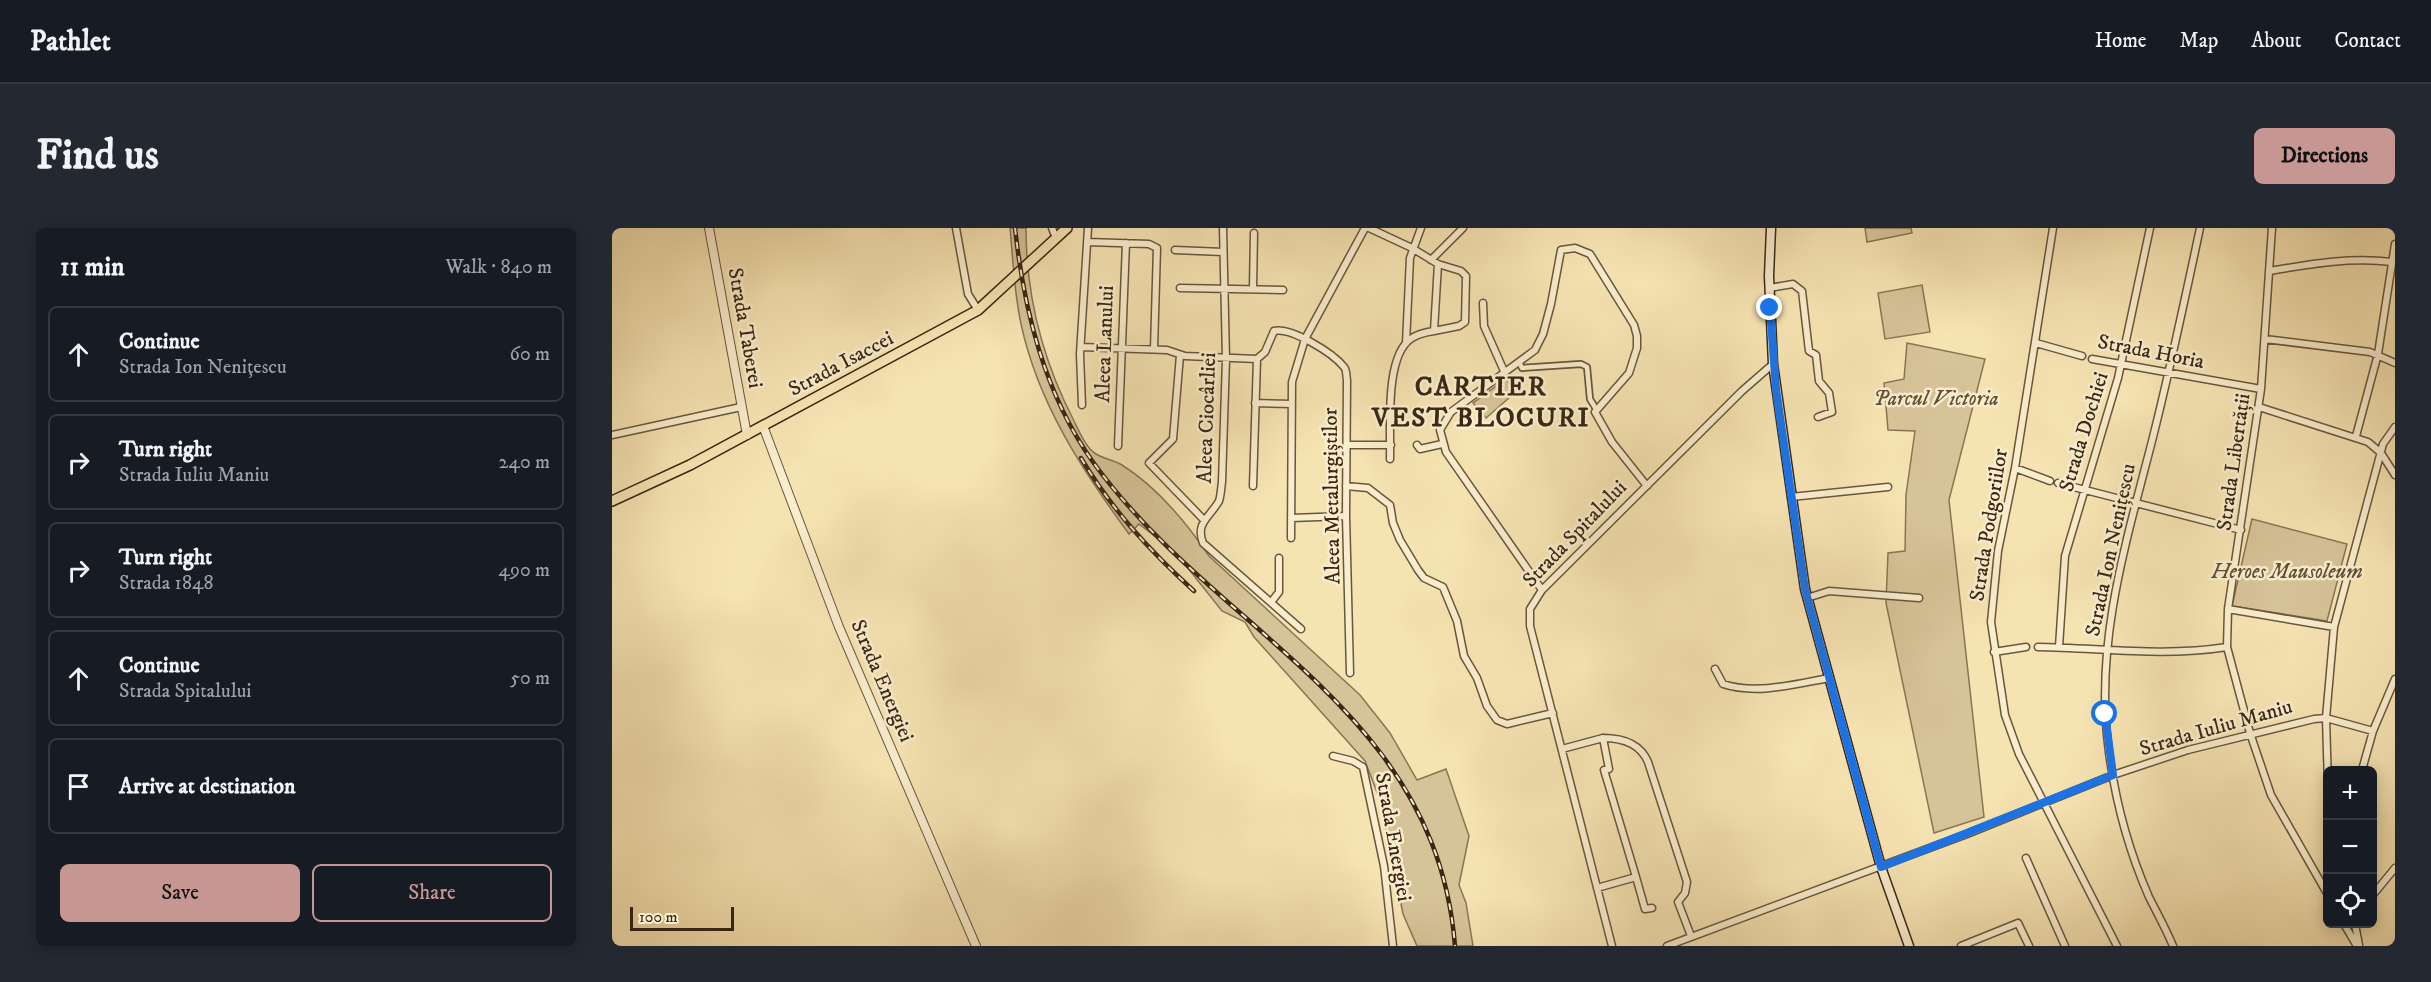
<!DOCTYPE html>
<meta charset="utf-8">
<style>
body{margin:0;font-family:"IM FELL DW Pica",serif;background:#242831;color:#f1f3f6}
.controls{position:absolute;right:18px;bottom:18px;display:grid;overflow:hidden;border-radius:9px;box-shadow:0 3px 15px #0003}
.controls button{width:54px;height:54px;display:grid;place-items:center;padding:0;border:0;border-bottom:2px solid #363941;background:#171b24;color:#f1f3f6;font:30px sans-serif}
.scale{position:absolute;left:18px;bottom:15px;width:104px;box-sizing:border-box;padding-left:6px;border:3px solid #3a2713;border-top:0;font-size:16px;line-height:21px;white-space:nowrap;color:#3a2713;-webkit-text-stroke:4px #f9edcd;paint-order:stroke}
.stop{position:absolute;width:18px;height:18px;margin:-14px;border:4px solid #1a73e8;border-radius:50%;background:#fff}
.stop.end{background:#1a73e8;border-color:#fff;box-shadow:0 2px 6px #0008}
.list{margin:0;padding:0;list-style:none}
h2{display:flex;justify-content:space-between;align-items:center;height:78px;margin:0;padding:0 24px;font-size:26px}
h2 small{font-size:20px;font-weight:400;color:#9ea1a6}
.list li{display:grid;grid-template-columns:39px 1fr auto;gap:18px;align-items:center;box-sizing:border-box;height:96px;margin:0 12px 12px;padding:0 12px;border:2px solid #363941;border-radius:9px}
.list b{display:block;font-size:22px;white-space:nowrap}
.list p{margin:0;font-size:20px;white-space:nowrap;color:#9ea1a6}
.list em{font-size:20px;font-style:normal;color:#9ea1a6}
.actions{display:flex;gap:12px;padding:18px 24px}
.actions a{flex:1;padding:14px 0;border:2px solid #c59692;border-radius:9px;text-align:center;font-size:21px;color:#c59692}
.actions .main{background:#c59692;color:#111}
.icon{flex:none;width:33px;height:33px;fill:none;stroke:currentColor;stroke-width:2;stroke-linecap:round;stroke-linejoin:round}
.map{position:relative;flex:none;width:1783px;height:718px;overflow:hidden;border-radius:9px}
header{display:flex;align-items:center;gap:36px;box-sizing:border-box;height:84px;padding:0 30px;background:#171b24;border-bottom:2px solid #363941}
header strong{font-size:28px}
nav{display:flex;gap:33px;margin-inline-start:auto;font-size:21px}
.intro{display:flex;align-items:center;justify-content:space-between;box-sizing:border-box;height:144px;padding:0 36px}
h1{margin:0;font-size:42px}
.button{padding:15px 27px;border-radius:9px;background:#c59692;color:#111;font-size:21px;font-weight:700}
main{display:flex;gap:36px;padding:0 36px}
aside{flex:1;background:#171b24;border-radius:9px;box-shadow:0 3px 15px #0003}
.map>svg:first-child{display:block}
</style>
<header>
<strong>Pathlet</strong>
<nav><a>Home</a><a>Map</a><a>About</a><a>Contact</a></nav>
</header>
<div class="intro"><h1>Find us</h1><a class="button">Directions</a></div>
<main>
<aside>
<h2>11 min<small>Walk · 840 m</small></h2>
<ul class="list">
<li><svg class="icon" aria-label="ahead" viewBox="0 0 24 24"><path d="M12 20V5M6 11l6-6 6 6"/></svg><div><b>Continue</b><p>Strada Ion Nenițescu</p></div><em>60 m</em></li>
<li><svg class="icon" aria-label="right" viewBox="0 0 24 24"><path d="M7 20v-9h11M14 6l5 5-5 5"/></svg><div><b>Turn right</b><p>Strada Iuliu Maniu</p></div><em>240 m</em></li>
<li><svg class="icon" aria-label="right" viewBox="0 0 24 24"><path d="M7 20v-9h11M14 6l5 5-5 5"/></svg><div><b>Turn right</b><p>Strada 1848</p></div><em>490 m</em></li>
<li><svg class="icon" aria-label="ahead" viewBox="0 0 24 24"><path d="M12 20V5M6 11l6-6 6 6"/></svg><div><b>Continue</b><p>Strada Spitalului</p></div><em>50 m</em></li>
<li><svg class="icon" aria-label="arrive" viewBox="0 0 24 24"><path d="M6 21V4h12l-3 4 3 4H6"/></svg><div><b>Arrive at destination</b></div></li>
</ul>
<div class="actions"><a class="main">Save</a><a>Share</a></div>
</aside>
<div class="map">
<svg width="1783" height="718" viewBox="0 0 1783 718">
<rect width="100%" height="100%" fill="#f6e3b2"/>
<filter id="stains"><feTurbulence type="fractalNoise" baseFrequency=".00333" numOctaves="4"/><feColorMatrix values="0 0 0 0 .2 0 0 0 0 .09 0 0 0 0 .02 0 0 0 .5 -.17"/></filter>
<radialGradient id="worn" r=".72"><stop offset=".6" stop-color="#630" stop-opacity="0"/><stop offset="1" stop-color="#630" stop-opacity=".3"/></radialGradient>
<path fill="#d6c397" stroke="#887555" stroke-width="1.5" d="M398 0H414C414 67 431 133 462 193 467 203 474 220 484 226 492 231 502 232 510 237 545 259 574 294 597 328L748 467 778 505 805 552 834 541 857 608 847 657 854 675 861 718H805L791 686 769 575 753 533 642 409 633 394 610 383 563 324 527 296 517 306C470 242 426 175 409 96 402 64 401 32 398 0Z
M1253 0H1299L1300 5 1255 14Z
M1310 57 1318 104 1273 111 1266 65Z
M1295 115 1373 131 1337 272 1372 589 1322 605 1274 375 1276 325 1293 323 1294 267 1303 203 1276 202 1272 155 1292 151Z
M894 151 905 163 874 190 861 175Z
M1640 291 1735 316 1715 393 1620 378Z"/>
<g fill="none" stroke-linecap="round" stroke-linejoin="round">
<g stroke="#69563b" stroke-width="8">
<path id="pedestrian" d="M907 134 910 140 969 136 975 139 978 171 984 181"/>
</g>
<g stroke="#69563b" stroke-width="9">
<path id="minor" d="M344 0 356 66 366 82
M440 0 444 10
M611 0 614 131 610 254C609 260 609 267 607 273 598 289 583 295 591 315L689 401
M757 0 800 20 826 36 849 43 854 48 853 94 847 98 822 103 826 36
M1441 0 1403 240 1386 323 1379 394 1393 487 1407 526 1505 718
M1660 0 1649 161 1616 381 1615 419 1638 505 1659 567 1716 667
M475 14 537 16 545 20 542 121
M563 22 611 24
M819 32 851 0
M1657 43C1699 36 1738 29 1780 34
M568 60 671 62
M641 60 642 5
M1157 60 1181 56 1190 63 1197 123 1204 127 1207 153 1217 165 1220 184 1206 189
M871 75 872 98 892 143
M1653 111 1758 124 1783 135
M794 115 798 30 809 0
M1424 115 1470 128
M469 119 555 122 573 128 645 131 653 124 662 103C679 99 721 125 732 139 735 142 734 148 735 152L734 288 738 445
M568 127 561 211 537 235 592 292
M1480 131 1649 161
M643 175 680 176
M470 177 468 126 476 0
M1647 179 1756 214 1769 225 1783 247
M0 207 129 179
M1744 208 1766 126 1783 16
M735 217H779
M805 217 808 221 830 216
M506 218 514 15
M778 231C779 202 772 127 800 110 806 106 815 104 822 103
M1403 240 1438 253
M1446 255 1629 302
M641 258 645 131
M734 258 756 260 778 277 781 295 788 312 806 342 812 350 831 359 845 393 852 428 865 450 875 478 885 492 895 496 941 485
M1179 269 1276 259
M679 290 734 288
M679 310 680 154 693 111 753 0
M930 362 834 224 828 202 839 184 923 122 931 106 939 76 949 22 963 20 978 26 1022 97 1025 108V120L1017 145 983 184 1000 214 1035 258
M1195 370 1217 363 1307 370
M660 373 667 364V330
M1616 381 1722 399
M1426 419C1490 420 1551 429 1615 419
M1447 419 1453 328 1506 150 1538 0
M1382 424 1414 419
M1103 441 1111 456C1144 467 1184 456 1217 450
M991 510C1010 510 1028 515 1036 534L1075 654 1073 665 1066 674 1079 708
M950 521 991 510 997 541 992 542 1024 649
M721 528 741 533 751 539 772 638 781 718
M1750 542 1761 503 1783 451
M1716 557 1714 490 1722 399 1771 216 1783 199
M1414 630 1453 718
M985 660 1024 649 1033 681 1040 680
M1760 668 1783 640
M1732 696 1745 718
M1743 696 1747 717
M1000 718 918 398V381L930 362 1130 163 1161 136
M1055 718 1355 606 1501 547 1576 522 1702 491 1714 490 1761 503
M1349 718 1406 695 1417 718
M1561 718C1554 701 1545 685 1537 669 1516 621 1502 568 1496 516 1483 413 1515 311 1540 213 1558 142 1573 71 1588 0"/>
</g>
<g stroke="#69563b" stroke-width="10">
<path id="tertiary" d="M97 0 135 207
M151 198 227 399 364 718"/>
</g>
<g stroke="#3a2713" stroke-width="11">
<path id="secondary" d="M1159 0 1157 48 1161 136 1193 361 1269 639 1297 718"/>
</g>
<g stroke="#3a2713" stroke-width="12">
<path id="primary" d="M0 273 78 237 366 82 455 0"/>
</g>
<use href="#pedestrian" stroke="#f9edcd" stroke-width="4.5"/>
<use href="#minor" stroke="#f9edcd" stroke-width="6"/>
<use href="#tertiary" stroke="#f9edcd" stroke-width="8"/>
<use href="#secondary" stroke="#f9edcd" stroke-width="8"/>
<use href="#primary" stroke="#f6e3b2" stroke-width="9"/>
<g stroke="#3a2713" stroke-width="4.5">
<path id="rail" d="M403 0C412 82 432 165 481 234 604 405 824 479 843 718
M469 230C500 282 538 323 582 363"/>
</g>
<use href="#rail" stroke="#f9edcd" stroke-width="2" stroke-dasharray="7" stroke-linecap="butt"/>
</g>
<g fill="none" stroke-linecap="round" stroke-linejoin="round">
<path stroke="#1a73e8" stroke-width="8" d="M1158 80 1164 161 1193 361 1269 639 1501 547 1493 486"/>
</g>
<g text-anchor="middle" dominant-baseline="central" stroke-width="5" stroke-linejoin="round" paint-order="stroke">
<g font-size="21" fill="#3a2713" stroke="#f9edcd">
<text transform="translate(133 100) rotate(80)">Strada Taberei</text>
<text transform="translate(493 116) rotate(-88)">Aleea Lanului</text>
<text transform="translate(1539 124) rotate(11)">Strada Horia</text>
<text transform="translate(229 136) rotate(-28)">Strada Isaccei</text>
<text transform="translate(595 190) rotate(-88)">Aleea Ciocârliei</text>
<text transform="translate(1472 204) rotate(-73)">Strada Dochiei</text>
<text transform="translate(1622 234) rotate(-82)">Strada Libertății</text>
<text transform="translate(720 268) rotate(-91)">Aleea Metalurgiștilor</text>
<text transform="translate(1377 297) rotate(-81)">Strada Podgoriilor</text>
<text transform="translate(963 306) rotate(-46)">Strada Spitalului</text>
<text transform="translate(1499 322) rotate(-78)">Strada Ion Nenițescu</text>
<text transform="translate(270 453) rotate(67)">Strada Energiei</text>
<text transform="translate(1604 500) rotate(-16)">Strada Iuliu Maniu</text>
<text transform="translate(781 609) rotate(80)">Strada Energiei</text>
</g>
<g font-size="21" font-style="italic" fill="#614e34" stroke="#f9edcd">
<text x="1324" y="171">Parcul Victoria</text>
<text x="1675" y="344">Heroes Mausoleum</text>
</g>
<g font-size="27" font-weight="bold" letter-spacing="1.5" fill="#3a2713" stroke="#f9edcd">
<text x="869" y="159">CARTIER<tspan x="869" dy="31">VEST BLOCURI</tspan></text>
</g>
</g>
<rect width="100%" height="100%" filter="url(#stains)"/>
<rect width="100%" height="100%" fill="url(#worn)"/>
</svg>
<div class="controls">
<button>+</button>
<button>−</button>
<button><svg class="icon" aria-label="locate" viewBox="0 0 24 24"><circle cx="12" cy="12" r="6"/><path d="M12 2v4M12 18v4M2 12h4M18 12h4"/></svg></button>
</div>
<div class="scale">100 m</div>
<div class="stop" style="left:1493px;top:486px"></div>
<div class="stop end" style="left:1158px;top:80px"></div>
</div>
</main>
